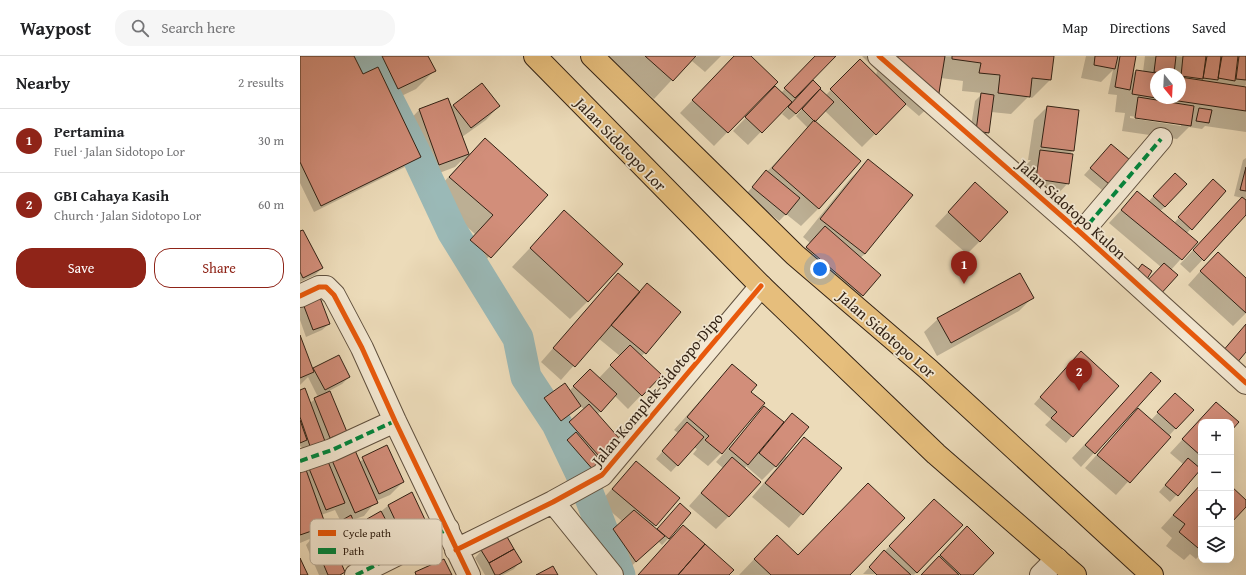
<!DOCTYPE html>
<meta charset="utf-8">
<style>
body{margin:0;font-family:"Gentium Book Plus",serif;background:#f6f6f6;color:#202124}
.controls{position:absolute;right:12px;bottom:12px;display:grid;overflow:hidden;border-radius:8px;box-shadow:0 4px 16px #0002}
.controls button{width:36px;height:36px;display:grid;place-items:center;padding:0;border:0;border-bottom:1px solid #e0e0e0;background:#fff;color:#202124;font:20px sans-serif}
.compass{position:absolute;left:850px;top:12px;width:36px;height:36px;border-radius:50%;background:#fff;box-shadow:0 4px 16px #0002;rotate:162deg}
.you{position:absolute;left:520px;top:213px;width:14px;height:14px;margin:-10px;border:3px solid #fff;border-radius:50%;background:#1a73e8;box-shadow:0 0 0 6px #1a73e833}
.badge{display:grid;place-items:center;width:26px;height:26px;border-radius:50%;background:#8f2418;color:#fff;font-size:13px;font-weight:700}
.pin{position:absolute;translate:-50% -33px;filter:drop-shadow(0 1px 2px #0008)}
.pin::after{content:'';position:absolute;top:21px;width:14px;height:12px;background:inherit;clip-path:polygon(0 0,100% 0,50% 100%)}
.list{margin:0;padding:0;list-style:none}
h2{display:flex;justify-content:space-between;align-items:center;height:52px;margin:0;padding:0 16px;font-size:17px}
h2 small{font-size:13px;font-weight:400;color:#757577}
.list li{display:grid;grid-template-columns:26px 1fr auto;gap:12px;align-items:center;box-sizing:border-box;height:64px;padding:0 16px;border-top:1px solid #e0e0e0}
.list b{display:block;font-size:15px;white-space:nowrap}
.list p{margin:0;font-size:13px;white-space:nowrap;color:#757577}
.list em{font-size:13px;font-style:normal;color:#757577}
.actions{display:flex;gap:8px;padding:12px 16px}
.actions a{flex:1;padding:9px 0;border:1px solid #8f2418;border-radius:16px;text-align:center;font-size:14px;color:#8f2418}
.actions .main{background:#8f2418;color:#fff}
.icon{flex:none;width:22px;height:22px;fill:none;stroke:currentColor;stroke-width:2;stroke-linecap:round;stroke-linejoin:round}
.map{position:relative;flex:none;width:946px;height:519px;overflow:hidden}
header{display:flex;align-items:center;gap:24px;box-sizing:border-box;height:56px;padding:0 20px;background:#fff;border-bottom:1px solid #e0e0e0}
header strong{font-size:19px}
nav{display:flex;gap:22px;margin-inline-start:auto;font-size:14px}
.search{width:280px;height:36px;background:#f6f6f6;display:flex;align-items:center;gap:10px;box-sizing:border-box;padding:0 14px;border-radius:16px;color:#757577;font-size:15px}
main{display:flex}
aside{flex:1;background:#fff}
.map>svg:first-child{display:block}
</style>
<header>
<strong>Waypost</strong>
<div class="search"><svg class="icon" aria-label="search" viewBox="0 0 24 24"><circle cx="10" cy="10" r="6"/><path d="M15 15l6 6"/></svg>Search here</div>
<nav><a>Map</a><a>Directions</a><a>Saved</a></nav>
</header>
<main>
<aside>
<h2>Nearby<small>2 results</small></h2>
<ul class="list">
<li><span class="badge">1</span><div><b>Pertamina</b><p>Fuel · Jalan Sidotopo Lor</p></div><em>30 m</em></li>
<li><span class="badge">2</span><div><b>GBI Cahaya Kasih</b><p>Church · Jalan Sidotopo Lor</p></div><em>60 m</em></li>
</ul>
<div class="actions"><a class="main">Save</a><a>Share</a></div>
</aside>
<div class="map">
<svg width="946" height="519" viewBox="0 0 946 519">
<rect width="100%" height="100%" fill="#ecdbb9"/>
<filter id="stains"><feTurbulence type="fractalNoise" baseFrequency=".005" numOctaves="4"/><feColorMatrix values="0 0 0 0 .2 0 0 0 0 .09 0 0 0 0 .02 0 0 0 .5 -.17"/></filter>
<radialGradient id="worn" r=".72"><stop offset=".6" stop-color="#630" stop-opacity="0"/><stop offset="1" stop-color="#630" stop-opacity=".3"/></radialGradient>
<path fill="#0003" fill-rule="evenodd" d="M0 0H53L63 20 65 19 56 0H127L134 15 116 33 93 44 105 69 119 54 147 44 151 52 153 49 199 50 186 64 162 81 169 99 185 83 246 139 172 219 153 203 175 178 132 139 162 106 161 105 155 111 126 122 119 102 113 107 14 156 0 127Z
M307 0H394L354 43Z
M397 0H421L405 16 392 5Z
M435 0H449L476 26 414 90 380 57Z
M516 0H534L511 24 526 39 560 4 576 20 577 15 562 0H753L750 24 732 42 728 41 711 58 691 56 688 76 681 83 669 82 675 45 683 37 662 35 663 25 641 22 637 43 619 60 605 48 562 91 524 54 513 66 519 152 501 170 486 158 479 165 446 138 508 72 496 60 502 53 489 64 482 58 490 49 488 48 448 89 433 75 462 45 481 37Z
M786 0H835L831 19 836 15 843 16 845 0H946V29L943 31 946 32V76L905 70 902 73 889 71 877 83 822 75 825 57 815 56 817 39 808 38 813 14 801 26 781 22ZM856 18H880V42H856ZM830 60 881 68V70L830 62Z
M747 51 773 95 769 98 768 127 755 141 723 136 727 108 731 104H728L734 64Z
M805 96 829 104 802 134 784 119Z
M946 102V143L942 142 946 146V158L890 217 880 208 942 142 934 140 943 104Z
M568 105 565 198 560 202 580 219 549 253 494 204 510 187 503 181 550 123Z
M868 125 865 151 860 155 874 167 906 132 925 136 886 178 896 186 871 214 861 211 809 167 837 137 848 146Z
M675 128 680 185 667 198 635 170Z
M264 156 288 245 270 263 212 211Z
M0 176 22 212 15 219 0 226Z
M905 210 946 223V257L933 270 888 229Z
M318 218 339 237 380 256 341 301 360 319 328 353 315 340 297 359 324 390 288 422 261 391 264 388 256 379 284 353 280 350 254 371 238 349 245 342 269 335 290 314 299 322 320 300 298 282 261 324 241 306Z
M719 218 732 242 719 255 637 300 624 276 638 263Z
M3 246 29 268 22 274 6 281 0 264V249Z
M0 282 12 315 14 313 49 321 42 328 29 335 46 375 4 399 1 390 0 391V335L10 347 18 341 8 321 0 329Z
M774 303 772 380 766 387 745 369 751 363 734 348Z
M432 309 450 336 421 397 408 410 393 398 397 393 394 391 371 416 356 403 378 377 374 374Z
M851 317 860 325 781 411 772 402Z
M869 345 892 354 816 439 785 412 825 367 851 364Z
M916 347 937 366 931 374V366H901V406L897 411 900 413 870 446 859 436 883 408 870 397Z
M464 352 483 367 492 359 485 399 486 401 504 382 541 413 489 472 452 441 478 410 477 409 462 424 446 410 429 460 416 473 389 450 423 412 416 406Z
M86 391 103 426 90 439 76 445 64 460 52 464 62 490 56 497 44 503 31 474 41 466 35 454 21 459 25 469 12 482 0 487V414L32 403 59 406Z
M336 406 379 442 353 471 368 483 362 489 358 485 322 519 301 487 323 466 300 446Z
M901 428V498L896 503 890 498 884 504 866 490 872 482 861 472Z
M89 449 127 470 113 483 91 496 88 490 75 496 61 471Z
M621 457 662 469 614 519 563 518Z
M383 470 427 519H338L369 484Z
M27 476 44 516 41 519H19L6 489 12 482Z
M206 481 220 506 214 513 203 519H185L175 502 181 495Z
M653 485 672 519H622L627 512Z
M459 498 498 500 548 519H439Z"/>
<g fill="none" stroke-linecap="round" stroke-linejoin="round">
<path stroke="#9ab9b7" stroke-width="31" d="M66 0 114 94 152 175 218 282 226 321 257 368 280 416 320 519"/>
</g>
<path fill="#d28e7a" stroke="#322215" d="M0 0H54L63 18 78 11 121 101 21 150 0 106Z
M82 0H128L136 15 98 33Z
M345 0H396L373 25Z
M434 0H451L478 26 428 77 392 44Z
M515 0H536L495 42 484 32Z
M594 0H645L638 43Z
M652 0H754L751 24 732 22 730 41 698 37 700 19 679 17 681 7 652 3Z
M795 0H818L815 13 794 9Z
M820 0H836L830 34 815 31Z
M856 0H876L874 18 854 16Z
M883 0H906L903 23 881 20Z
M907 0H921L918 24 903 22Z
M922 0H938L935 25 918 22Z
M939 0H946V24L936 23Z
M560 3 606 48 576 79 530 33Z
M836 14 863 18H856V42L832 38Z
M880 21 946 31V55L858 42H880Z
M513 24 521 32 496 58 488 51Z
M182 27 200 50 171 72 153 49Z
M475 30 492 46 462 77 445 61Z
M520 33 534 46 515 66 502 53Z
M681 37 694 39 689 77 676 75Z
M838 41 894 50 891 70 835 62Z
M148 42 169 98 139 109 119 53Z
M747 50 779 54 774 95 741 91Z
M899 52 912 54 909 67 896 65Z
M514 64 561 105 519 153 472 112Z
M185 82 248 139 191 202 170 184 193 159 149 121Z
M811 88 830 104 809 128 790 112Z
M740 94 773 98 769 128 736 123Z
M568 103 613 139 565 198 520 163Z
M946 111V135L940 134Z
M466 114 500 142 486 159 452 131Z
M875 117 887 128 865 151 853 140Z
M913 123 926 135 892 174 878 161Z
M675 126 708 156 680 186 648 156Z
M837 135 898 186 882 204 821 154Z
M942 141 946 144V159L904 205 893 194Z
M264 154 323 208 288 246 230 192Z
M525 170 581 219 563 240 506 191Z
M3 174 23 212 3 222 0 216V175Z
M918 196 946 222V257L900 215Z
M864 207 878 219 858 241 844 228Z
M842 208 852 215 845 226 834 219Z
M318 217 340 236 275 311 253 292Z
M720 217 734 242 651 287 637 262Z
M347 227 381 256 346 298 311 269Z
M19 239 30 268 13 274 2 245Z
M946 268V296L936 308 922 296Z
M0 279 14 316 0 322Z
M330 289 362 319 342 340 310 309Z
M781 295 819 330 773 381 751 362 757 356 740 341Z
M39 299 50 321 25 334 13 312Z
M432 308 457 329 451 336 465 347 422 398 405 384 409 380 387 361Z
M290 313 317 338 301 356 273 330Z
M851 316 861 325 795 398 785 389Z
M265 327 281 350 261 365 244 342Z
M5 332 26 388 11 393 0 361V334Z
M30 335 47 376 30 382 14 342Z
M875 337 894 354 876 373 857 356Z
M916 346 939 366 931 375V366H901V400L882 383Z
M289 348 326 390 306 408 269 366Z
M464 350 484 366 448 409 429 393Z
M838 352 871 381 830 427 797 399Z
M492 357 509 371 476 411 459 397Z
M0 364 7 384 0 387Z
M387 366 404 381 378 410 362 395Z
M276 376 304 409 295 416 267 384Z
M504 381 542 412 503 459 465 427Z
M87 389 104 426 79 438 62 401Z
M54 392 78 447 55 457 31 402Z
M432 401 461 426 429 461 401 437Z
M888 402 901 413 878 440 865 429Z
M27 403 45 447 26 454 8 410Z
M336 405 380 442 356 470 312 433Z
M5 411 26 470 0 479V413Z
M568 427 605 462 550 519H471L454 503 477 479 498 499Z
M901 428V488L898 492 879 476 885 468 873 459Z
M931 430 946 444V451L931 467Z
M112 436 128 470 104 483 88 449Z
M634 443 663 469 617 517 589 490Z
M380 447 391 457 369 483 357 473Z
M334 454 365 480 336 506 313 473Z
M81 455 96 483 82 489 67 463Z
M51 459 64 490 51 497 37 467Z
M383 469 405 488 378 519H338Z
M667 470 694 497 673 519H661L640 499Z
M27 474 45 516 40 519H28L12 481Z
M206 479 214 493 189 507 181 494Z
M405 488 434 514 429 519H378Z
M214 493 222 506 199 519H195L189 507Z
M584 494 611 519H577L569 511Z
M639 500 659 519H621Z
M0 502 8 519H0Z
M144 503 152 519H116L115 516Z
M253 510 258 519H236Z"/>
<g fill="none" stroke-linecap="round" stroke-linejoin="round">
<g stroke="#60503e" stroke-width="24">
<path id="minor" d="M579 0 781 177 946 327
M781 177 861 83
M0 240 19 231H26L34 239 62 292 95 365 169 519
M0 405 32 394 95 365
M253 446 312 519
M156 494 253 446 302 419 461 230
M56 519 148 473
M741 519 757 503"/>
</g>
<g stroke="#322215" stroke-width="24">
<path id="highway" d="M235 0 461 230 636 398 775 519
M292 0 495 199 628 313 852 519"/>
</g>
<use href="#minor" stroke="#f3e8d2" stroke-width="22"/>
<use href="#highway" stroke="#e6be7c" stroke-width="22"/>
<path stroke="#00873e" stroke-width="4" stroke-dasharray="8 4" stroke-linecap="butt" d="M781 177 861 83
M0 405 32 394 95 365
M56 519 148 473"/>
<g stroke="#f3e8d2" stroke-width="8">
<path id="cycleway" d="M579 0 781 177 946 327
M0 240 19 231H26L34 239 62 292 95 365 169 519
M156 494 253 446 302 419 461 230"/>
</g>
<use href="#cycleway" stroke="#e8590c" stroke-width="5"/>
</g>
<g text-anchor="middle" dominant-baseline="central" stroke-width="3.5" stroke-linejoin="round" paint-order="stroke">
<g font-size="16" fill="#322215" stroke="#f3e8d2">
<text transform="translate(321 88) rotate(46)">Jalan Sidotopo Lor</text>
<text transform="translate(772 153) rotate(42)">Jalan Sidotopo Kulon</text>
<text transform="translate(587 278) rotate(41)">Jalan Sidotopo Lor</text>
<text transform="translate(357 333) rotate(-50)">Jalan Komplek Sidotopo Dipo</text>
</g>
</g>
<rect x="10" y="463" width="132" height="46" rx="6" fill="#f3e8d2" stroke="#b9ad99" stroke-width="1"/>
<rect x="18" y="474" width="18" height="6" fill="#e8590c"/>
<rect x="18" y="492" width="18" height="6" fill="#00873e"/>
<g font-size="11" fill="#322215">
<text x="43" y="481">Cycle path</text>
<text x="43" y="499">Path</text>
</g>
<rect width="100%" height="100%" filter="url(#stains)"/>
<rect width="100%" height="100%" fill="url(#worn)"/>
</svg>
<div class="controls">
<button>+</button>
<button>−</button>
<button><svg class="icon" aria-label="locate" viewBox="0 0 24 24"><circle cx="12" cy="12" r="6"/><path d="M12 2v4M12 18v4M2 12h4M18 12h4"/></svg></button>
<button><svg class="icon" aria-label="layers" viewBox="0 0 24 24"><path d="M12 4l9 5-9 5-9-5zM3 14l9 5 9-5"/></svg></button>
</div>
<svg class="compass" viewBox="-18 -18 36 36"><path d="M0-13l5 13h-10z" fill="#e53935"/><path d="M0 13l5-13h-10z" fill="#757577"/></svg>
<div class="you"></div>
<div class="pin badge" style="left:664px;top:228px">1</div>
<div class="pin badge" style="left:779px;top:335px">2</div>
</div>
</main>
